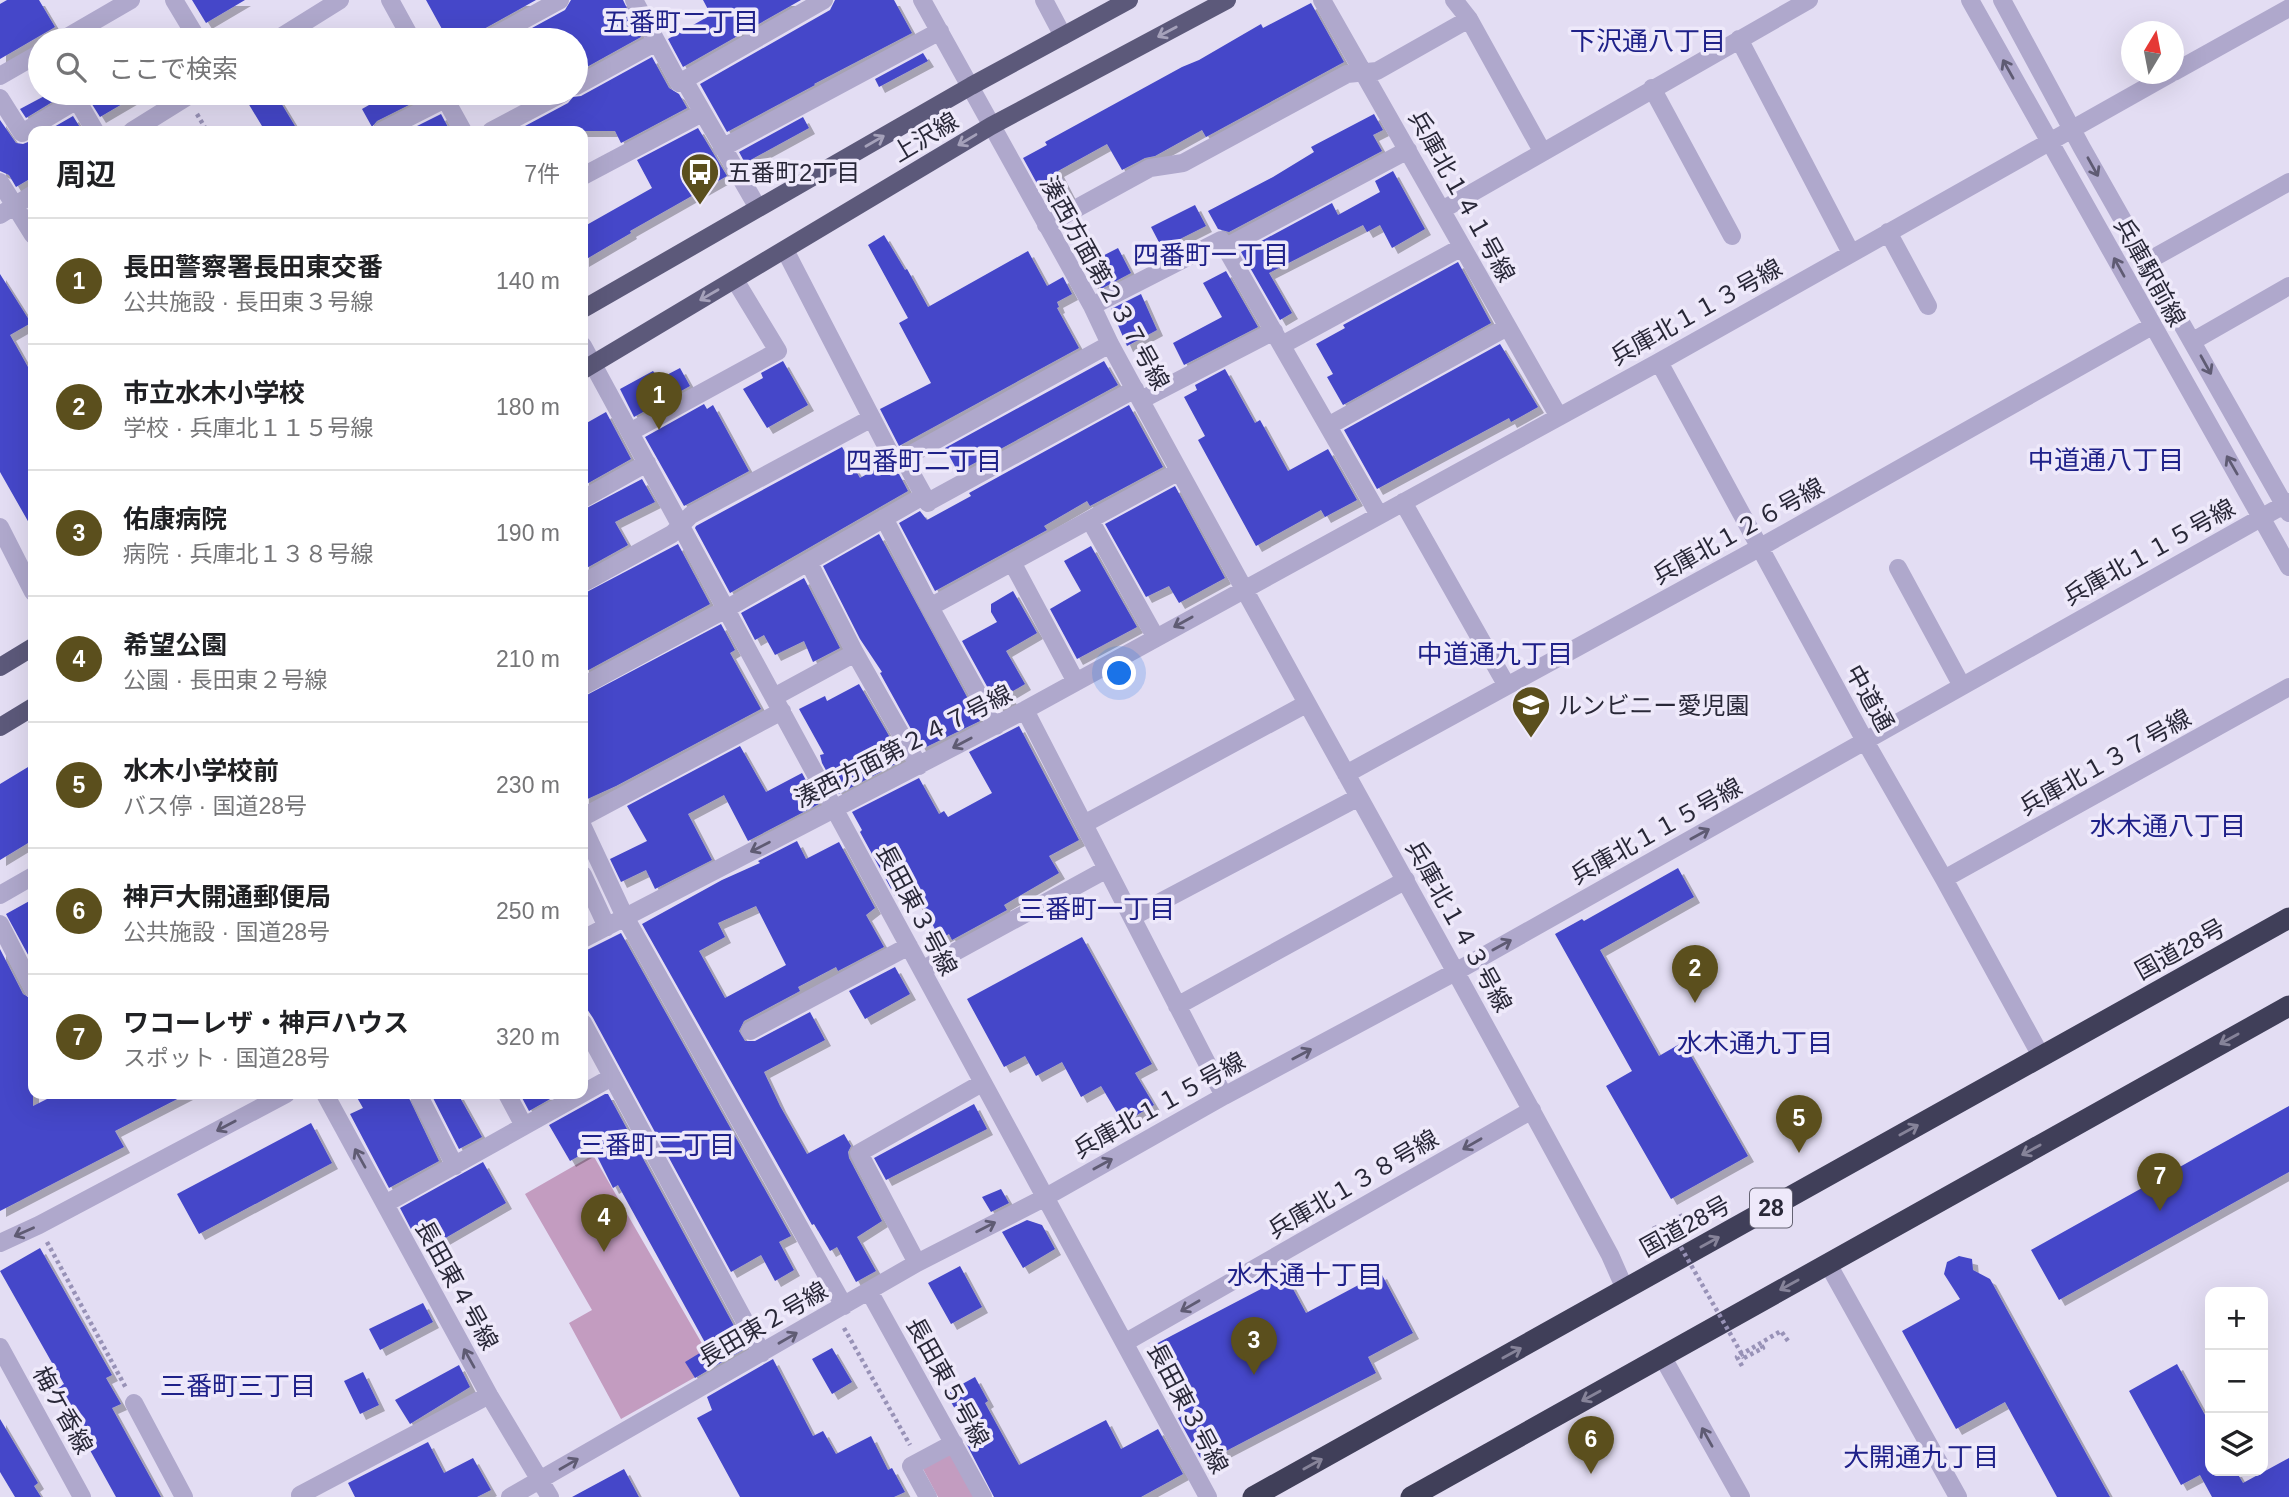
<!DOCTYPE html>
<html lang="ja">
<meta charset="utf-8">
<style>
body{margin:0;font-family:Helvetica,"Noto Sans JP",sans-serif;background:#f2f2f2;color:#202124}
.controls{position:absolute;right:21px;bottom:21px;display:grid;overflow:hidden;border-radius:14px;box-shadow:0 7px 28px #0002}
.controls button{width:63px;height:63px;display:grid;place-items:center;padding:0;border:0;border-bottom:2px solid #e0e0e0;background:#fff;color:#202124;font:35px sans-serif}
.compass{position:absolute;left:2121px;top:21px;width:63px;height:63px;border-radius:50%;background:#fff;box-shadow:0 7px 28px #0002;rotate:10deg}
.you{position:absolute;left:1120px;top:674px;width:24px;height:24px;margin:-18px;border:5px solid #fff;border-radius:50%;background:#1a73e8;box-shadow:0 0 0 10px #1a73e833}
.badge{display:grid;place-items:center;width:46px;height:46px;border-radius:50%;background:#5b4f1d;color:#fff;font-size:23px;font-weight:700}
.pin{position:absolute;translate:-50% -58px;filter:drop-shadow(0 2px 4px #0008)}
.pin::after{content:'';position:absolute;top:37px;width:24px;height:21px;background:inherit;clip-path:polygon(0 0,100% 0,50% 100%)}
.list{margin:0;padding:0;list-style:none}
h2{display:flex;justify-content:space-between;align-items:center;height:91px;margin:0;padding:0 28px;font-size:30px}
h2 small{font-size:23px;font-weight:400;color:#757577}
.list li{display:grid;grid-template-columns:46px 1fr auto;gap:21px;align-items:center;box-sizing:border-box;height:126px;padding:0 28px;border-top:2px solid #e0e0e0}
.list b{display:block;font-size:26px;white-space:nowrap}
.list p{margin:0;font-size:23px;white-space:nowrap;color:#757577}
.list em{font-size:23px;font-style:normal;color:#757577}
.icon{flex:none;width:38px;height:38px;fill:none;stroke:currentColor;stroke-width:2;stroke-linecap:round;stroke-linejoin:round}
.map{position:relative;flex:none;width:2289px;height:1497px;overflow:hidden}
.search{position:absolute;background:#fff;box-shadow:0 7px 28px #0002;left:28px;top:28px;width:560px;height:77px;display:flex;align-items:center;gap:18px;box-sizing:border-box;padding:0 24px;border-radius:38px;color:#757577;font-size:26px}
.panel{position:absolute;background:#fff;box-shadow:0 7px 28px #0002;left:28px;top:126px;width:560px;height:973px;border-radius:14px}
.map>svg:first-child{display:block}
</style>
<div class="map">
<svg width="2289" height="1497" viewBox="0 0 2289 1497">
<defs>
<filter id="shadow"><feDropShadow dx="6" dy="6" stdDeviation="0" flood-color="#0004"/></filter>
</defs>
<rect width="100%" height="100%" fill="#e3ddf3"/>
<path fill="#c39cc0" d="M593 1155 715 1366 621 1419 569 1323 592 1310 525 1194Z
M951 1452 975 1497H938L922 1467Z"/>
<path fill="#4447c9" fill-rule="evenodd" filter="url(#shadow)" d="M7 0H39L55 27 0 59V4Z
M192 0H245L206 23Z
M426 0H536L482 30 476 40H448Z
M571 0H623L641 37 576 73V40H510L565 10Z
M703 0H801L683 67 668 39 711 15Z
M835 0H894L912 33 814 84 815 85 727 132 700 84 830 10Z
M1311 3 1344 62 1206 137 1202 130 1155 156 1145 158 1122 170 1107 144 1058 171 1072 198 1051 209 1023 158 1047 145 1045 142 1182 67 1199 60 1261 24 1263 28Z
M923 53 928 61 879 87 875 79Z
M652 57 669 88 679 94 687 108 621 143 615 131H527L525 126 568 103 573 97 581 96Z
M50 93H67L26 118 20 109Z
M85 93H141L100 117Z
M242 93H275L298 131H265Z
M390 93H431V94L377 121 372 127 362 109Z
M441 114 450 131H407Z
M1374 114 1383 130 1373 135 1382 151 1229 232 1218 229 1208 211 1273 177 1314 152 1311 147Z
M73 116 81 129 78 131H47Z
M803 117 809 128 745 163 739 152Z
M0 120 16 143 23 144 33 140V177L16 187 9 175 0 171Z
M698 128 727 176 630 231 631 233 583 261V227L652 188 637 160Z
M1393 171 1425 229 1392 248 1380 225 1367 232 1363 225 1269 273 1292 313 1280 320 1241 252 1332 203 1338 215 1380 192 1375 181Z
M1195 205 1206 226 1162 248 1151 227Z
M884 235 905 270 907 269 928 307 1028 251 1047 286 1063 277 1072 294 1057 302 1059 307 1057 308 1079 348 899 446 880 409 931 383 899 323 908 318 868 245Z
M1118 248 1131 273 1101 289 1097 280 1092 283 1083 266Z
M1458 262 1491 323 1343 405 1327 377 1333 374 1316 344 1345 328 1343 325Z
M1226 271 1258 327 1184 365 1173 343 1222 317 1203 283Z
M0 274 31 323 10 335 33 376V530L0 472Z
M1141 294 1157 330 1127 346 1111 309Z
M1500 344 1538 407 1511 422 1509 418 1377 489 1344 430Z
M783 361 808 405 767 428 743 389 763 378 761 373Z
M1104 361 1118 385 958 472 945 448Z
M680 368 690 386 634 417 620 389 653 371 659 379Z
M1225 369 1255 423 1260 420 1288 471 1328 449 1357 500 1325 517 1321 510 1256 546 1198 440 1205 436 1184 397 1197 390 1195 385Z
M704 404 707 409 713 405 749 471 684 506 645 437Z
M1129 405 1163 467 1090 506 1087 501 1044 526 1047 530 935 591 899 523 920 511 927 520 971 496 969 493Z
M606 412 631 459 583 486V425Z
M842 447 860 478 883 465 890 473 899 474 908 491 730 593 695 528 696 526Z
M642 479 655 502 615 522 628 545 583 570V510Z
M1175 486 1225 578 1179 603 1169 586 1146 597 1105 524Z
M879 534 980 721 922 749 880 673 882 672 860 639 823 566Z
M678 544 710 604 583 673V594Z
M1091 546 1137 627 1077 659 1050 609 1081 591 1064 561Z
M804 578 840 648 813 662 804 641 775 655 764 635 755 640 741 613Z
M1013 591 1037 633 1006 651 1025 684 1008 694 1011 699 1006 701 1009 706 1000 710 962 641 997 622 991 612V604Z
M721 624 735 650 730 653 761 709 616 786 583 801V697Z
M859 684 903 760 839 794 822 763 820 755 824 754 799 709 825 696 827 701Z
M1019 726 1079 840 1049 856 1059 873 1004 905 1007 910 952 940 949 934 940 939 923 906 919 908 909 891 896 898 860 832 862 830 852 812 919 778 939 814 944 811 948 817 992 793 969 752Z
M740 746 766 792 802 773 819 804 748 841 724 795 688 814 712 860 655 889 646 870 621 882 610 859 647 841 627 806Z
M33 764V840L0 860V784Z
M797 841 806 859 839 842 875 908 866 915 884 947 838 971 836 967 798 987 800 991 744 1021 739 1031 745 1041H755L810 1012 825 1040 764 1072 780 1106 807 1154 844 1134 851 1146 848 1152 849 1158 882 1221 857 1237 876 1271 856 1282 837 1247 830 1251 814 1224 812 1225 642 924 722 880 760 863 758 861ZM756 906 786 965 725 998 699 951 725 937 718 923Z
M1678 868 1694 897 1600 950 1659 1056 1683 1042 1748 1156 1671 1199 1606 1086 1632 1071 1555 934 1582 919 1584 921Z
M33 899V964L6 914Z
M621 933 791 1236 779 1242 794 1270 775 1281 761 1255 731 1272 593 1018 583 1003V952Z
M1082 937 1152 1064 1135 1073 1154 1105 1123 1123 1101 1086 1081 1097 1062 1062 1036 1076 1025 1056 1004 1067 967 999Z
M0 949 23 994 33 1000V1106L57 1094H187L115 1131 124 1147 0 1211Z
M895 967 910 994 865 1019 849 991Z
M355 1094H407L439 1161 389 1188 350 1114 363 1108Z
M431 1094H458L482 1137 459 1149Z
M520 1094H559L529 1111Z
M605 1094H608L746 1348 695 1378 685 1362 708 1348 618 1185 613 1188 593 1148 570 1161 549 1125Z
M974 1104 987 1129 886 1180 874 1158Z
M2289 1106V1172L2059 1300 2031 1250Z
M311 1123 332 1163 199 1234 177 1194Z
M483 1162 506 1203 428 1248 416 1228 412 1231 400 1208Z
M1001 1189 1009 1203 991 1212 982 1197Z
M1027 1220 1042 1225 1055 1249 1023 1268 1002 1232Z
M40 1248 112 1375 106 1378 121 1404 112 1408 161 1497H116L56 1389 64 1384 0 1271Z
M1959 1256 1972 1259 1973 1270 1990 1279 2110 1497H2057L2005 1402 1956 1429 1902 1331 1960 1299 1944 1274 1947 1262Z
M960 1266 982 1307 951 1324 928 1283Z
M1381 1273 1413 1333 1368 1357 1376 1373 1203 1463 1178 1418 1186 1414 1150 1347 1286 1276 1306 1313Z
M423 1303 433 1322 380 1350 369 1329Z
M832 1348 852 1382 832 1394 812 1359Z
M773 1359 813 1436 823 1431 836 1454 871 1436 888 1470 892 1468 905 1492 894 1497H740L697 1418 712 1410 707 1397Z
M2177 1364 2210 1424V1469L2207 1471H2236L2243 1483 2289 1458V1497H2212L2200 1475 2181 1485 2129 1391Z
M459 1365 470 1387 410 1424 395 1400Z
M363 1372 379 1405 360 1414 344 1381Z
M975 1377 988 1401 985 1403 1019 1465 1106 1420 1121 1449 1158 1429 1183 1474 1141 1497H994L965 1441 970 1436 946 1393Z
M0 1419 38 1483 34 1486 41 1497H15L0 1472Z
M428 1442 444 1473 473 1458 491 1490 477 1497H355L348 1483Z
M624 1469 639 1497H572Z"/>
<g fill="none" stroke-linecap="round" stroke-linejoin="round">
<path stroke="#9892b7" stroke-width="4.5" stroke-dasharray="3.5 3.5" stroke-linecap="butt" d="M197 114 207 131
M1667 1223 1685 1214 1688 1218
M1654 1226 1659 1236 1711 1204 1707 1198
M47 1242 126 1388
M844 1328 910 1445
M1744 1358 1763 1348 1760 1343
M1742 1366 1737 1357 1781 1331 1788 1341"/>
<path stroke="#afa8cc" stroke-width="18" d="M174 0 198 40
M390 0 412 40
M634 0 679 83 824 0
M922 0 1092 306 1110 344C1275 649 1446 950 1610 1255L1625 1289
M1044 0 1063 36
M1322 0 1559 417
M1454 0 1469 19 1542 151
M1970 0 2289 567
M2002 0 2082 148 2289 513
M1739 39 1851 253
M62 40 131 0
M276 40 340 0
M487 40 560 0
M2174 72 2289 8
M0 76 40 53
M684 80 758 208
M576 86 656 42
M1652 88 1732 236
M442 93 463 131
M0 98 22 133 77 100 95 131
M132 131 193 93
M382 131 445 99
M491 131 563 93
M722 148 940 31
M583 176 702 113
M0 182 33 235
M1442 210 1809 0
M0 215 33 194
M1046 225 1150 168 1183 163 1347 74 1377 71 1469 19
M1888 232 1928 306
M1226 247 1408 150
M785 250 895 463 1110 344
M2146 262 2289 182
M1092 306 1221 240 1379 515
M2193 341 2289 286
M1282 345 1462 247
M583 346 1208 1497
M1659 362 1865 741 1944 879 2041 1056
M1141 400 1274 331
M1328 426 1507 327
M630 432 778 351 735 280
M903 458 928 503
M583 499 647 463
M928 502 1135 389
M1403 502 1507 686
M884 518 930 607 1179 471
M1090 520 1156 638
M0 527 33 592
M1012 562 1076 682
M809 563 855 653 919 766
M1898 568 1962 686
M583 583 672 534 691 515 872 418
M930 607 996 726
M583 686 726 609 923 496
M774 697 855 653
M1025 710 1224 1096
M1346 774 1759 548 2152 326
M583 817 782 711
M1084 824 1306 704
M583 827 625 917 844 1306
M583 875 607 927
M1944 879 2289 687
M0 895 33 876
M1132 917 1359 797
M0 924 33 989
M583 939 1025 710 1659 362 2170 74
M922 970 1107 869
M1177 1006 1406 880
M583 1023 762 1353
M750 1031 909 946
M325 1094 489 1395 550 1497
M418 1094 455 1166
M507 1094 524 1126
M385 1204 612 1077
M0 1243 39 1225 286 1094
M917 1263 859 1153 982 1083
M1828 1264 1958 1497
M869 1291 983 1497
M1126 1342 1532 1110
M0 1347 82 1497
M1662 1356 1741 1497
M134 1403 184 1497
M301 1497 300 1495 489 1395
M510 1497 917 1263 1044 1198 1224 1096 1457 971 2289 502
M928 1497 911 1466 954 1443"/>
<path stroke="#5c597a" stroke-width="18" d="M583 309 971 86 1129 0
M583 370 991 126 1227 0
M0 667 33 647
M0 727 33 707"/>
<path stroke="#403f59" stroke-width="21" d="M1253 1497 2289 918
M1411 1497 2289 1006"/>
<path stroke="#9892b7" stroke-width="4.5" stroke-dasharray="3.5 3.5" stroke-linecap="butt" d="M1667 1223 1744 1358"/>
</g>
<defs><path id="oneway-shaft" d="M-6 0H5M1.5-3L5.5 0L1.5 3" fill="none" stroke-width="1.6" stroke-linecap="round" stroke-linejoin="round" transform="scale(1.75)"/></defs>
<g stroke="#a5a1ba">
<use href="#oneway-shaft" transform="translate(1167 32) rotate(152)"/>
<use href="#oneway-shaft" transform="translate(967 140) rotate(149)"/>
<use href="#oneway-shaft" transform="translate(875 141) rotate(-30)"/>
<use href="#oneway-shaft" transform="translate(709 295) rotate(150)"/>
</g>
<g stroke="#5f5b73">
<use href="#oneway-shaft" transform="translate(2008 69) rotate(-119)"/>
<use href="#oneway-shaft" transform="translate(2093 167) rotate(61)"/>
<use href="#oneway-shaft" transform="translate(2119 267) rotate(-119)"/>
<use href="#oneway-shaft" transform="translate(2206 365) rotate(61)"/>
<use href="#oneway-shaft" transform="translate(2232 465) rotate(-120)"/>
<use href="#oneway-shaft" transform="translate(1183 622) rotate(151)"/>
<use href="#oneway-shaft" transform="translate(962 743) rotate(152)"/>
<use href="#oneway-shaft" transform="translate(1700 834) rotate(-29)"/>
<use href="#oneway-shaft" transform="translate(760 847) rotate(153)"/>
<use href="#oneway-shaft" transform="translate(1502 945) rotate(-29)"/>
<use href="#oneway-shaft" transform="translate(1302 1054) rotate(-28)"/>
<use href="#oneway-shaft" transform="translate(226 1126) rotate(152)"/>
<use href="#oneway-shaft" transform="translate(1472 1144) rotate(150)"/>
<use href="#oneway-shaft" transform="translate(360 1158) rotate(-119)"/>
<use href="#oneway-shaft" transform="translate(1103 1164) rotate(-29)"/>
<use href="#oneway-shaft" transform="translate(986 1227) rotate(-27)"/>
<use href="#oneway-shaft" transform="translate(24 1232) rotate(156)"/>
<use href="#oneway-shaft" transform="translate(1190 1306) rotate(150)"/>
<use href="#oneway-shaft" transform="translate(788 1338) rotate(-30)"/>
<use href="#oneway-shaft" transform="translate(469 1358) rotate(-119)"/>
<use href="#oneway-shaft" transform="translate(1707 1437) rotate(-119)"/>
<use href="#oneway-shaft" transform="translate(569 1464) rotate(-30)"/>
</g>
<g stroke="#868399">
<use href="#oneway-shaft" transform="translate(2229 1039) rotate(151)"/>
<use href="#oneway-shaft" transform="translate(1909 1130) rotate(-29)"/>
<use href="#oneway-shaft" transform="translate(2031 1150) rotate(151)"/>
<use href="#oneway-shaft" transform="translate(1710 1242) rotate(-29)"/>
<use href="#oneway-shaft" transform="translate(1789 1285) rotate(151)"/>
<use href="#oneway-shaft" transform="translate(1512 1353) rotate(-29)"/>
<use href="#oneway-shaft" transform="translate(1591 1396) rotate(151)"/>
<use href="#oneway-shaft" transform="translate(1313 1464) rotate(-29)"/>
</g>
<defs>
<g id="bus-pin" transform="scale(2.0125)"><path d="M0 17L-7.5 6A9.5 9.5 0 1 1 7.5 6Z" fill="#5b4f1d" stroke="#eee9fa"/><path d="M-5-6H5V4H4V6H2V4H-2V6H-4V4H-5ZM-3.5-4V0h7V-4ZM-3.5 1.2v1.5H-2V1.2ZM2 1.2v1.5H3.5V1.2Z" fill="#fff"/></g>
<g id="school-pin" transform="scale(2.0125)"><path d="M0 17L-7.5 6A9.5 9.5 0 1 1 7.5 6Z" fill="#5b4f1d" stroke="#eee9fa"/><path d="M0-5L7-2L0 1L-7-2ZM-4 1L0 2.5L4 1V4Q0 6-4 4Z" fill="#fff"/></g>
</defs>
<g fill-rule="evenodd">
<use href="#bus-pin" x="700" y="172"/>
<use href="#school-pin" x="1531" y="705"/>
</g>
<g text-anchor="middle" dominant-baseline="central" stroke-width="7" stroke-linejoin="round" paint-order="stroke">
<rect fill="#eee9fa" stroke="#646272" stroke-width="2" x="1750" y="1188.5" width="42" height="39" rx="5"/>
<g font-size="23" font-weight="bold" fill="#292838">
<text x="1771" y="1208">28</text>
</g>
<g font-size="24" fill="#292838" stroke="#eee9fa">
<text transform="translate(925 137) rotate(-31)">上沢線</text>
<text transform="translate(1462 196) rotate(61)">兵庫北１４１号線</text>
<text transform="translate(2150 272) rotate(61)">兵庫駅前線</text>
<text transform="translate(1105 283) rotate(61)">湊西方面第２３７号線</text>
<text transform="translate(1696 312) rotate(-29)">兵庫北１１３号線</text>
<text transform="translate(1738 531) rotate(-29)">兵庫北１２６号線</text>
<text transform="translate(2149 552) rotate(-29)">兵庫北１１５号線</text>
<text transform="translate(1870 698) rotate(61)">中道通</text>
<text transform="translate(903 746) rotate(-27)">湊西方面第２４７号線</text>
<text transform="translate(2105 762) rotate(-29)">兵庫北１３７号線</text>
<text transform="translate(1656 831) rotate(-29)">兵庫北１１５号線</text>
<text transform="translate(917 910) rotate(62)">長田東３号線</text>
<text transform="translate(1459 926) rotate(61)">兵庫北１４３号線</text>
<text transform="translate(2180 949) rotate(-29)">国道28号</text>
<text transform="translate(1159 1105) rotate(-29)">兵庫北１１５号線</text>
<text transform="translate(1353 1184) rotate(-30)">兵庫北１３８号線</text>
<text transform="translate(1685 1226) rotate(-29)">国道28号</text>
<text transform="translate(457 1285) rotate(61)">長田東４号線</text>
<text transform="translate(763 1324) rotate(-30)">長田東２号線</text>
<text transform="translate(948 1382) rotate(61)">長田東５号線</text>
<text transform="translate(1188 1408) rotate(62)">長田東３号線</text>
<text transform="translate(63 1410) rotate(61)">梅ケ香線</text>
</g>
<g font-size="24" fill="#292838" stroke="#eee9fa" text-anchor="start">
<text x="727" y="172">五番町2丁目</text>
<text x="1558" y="705">ルンビニー愛児園</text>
</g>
<g font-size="26" fill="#1f2189" stroke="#eee9fa">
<text x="681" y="22">五番町二丁目</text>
<text x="1648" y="41">下沢通八丁目</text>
<text x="1211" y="255">四番町一丁目</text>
<text x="2106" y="460">中道通八丁目</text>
<text x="924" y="461">四番町二丁目</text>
<text x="1495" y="654">中道通九丁目</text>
<text x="2168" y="826">水木通八丁目</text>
<text x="1097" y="909">三番町一丁目</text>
<text x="1755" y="1043">水木通九丁目</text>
<text x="657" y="1145">三番町二丁目</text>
<text x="1305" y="1275">水木通十丁目</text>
<text x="238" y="1386">三番町三丁目</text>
<text x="1921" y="1457">大開通九丁目</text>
</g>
</g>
</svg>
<div class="controls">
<button>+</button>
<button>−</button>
<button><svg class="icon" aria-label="layers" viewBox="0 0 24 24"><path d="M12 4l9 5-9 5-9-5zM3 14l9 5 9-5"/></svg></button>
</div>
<svg class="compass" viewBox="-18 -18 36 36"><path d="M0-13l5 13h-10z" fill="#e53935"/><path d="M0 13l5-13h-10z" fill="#757577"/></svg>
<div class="you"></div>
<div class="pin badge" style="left:659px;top:430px">1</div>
<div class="pin badge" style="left:1695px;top:1003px">2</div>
<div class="pin badge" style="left:1254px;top:1375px">3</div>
<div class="pin badge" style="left:604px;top:1252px">4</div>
<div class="pin badge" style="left:1799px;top:1153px">5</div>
<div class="pin badge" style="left:1591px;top:1474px">6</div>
<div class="pin badge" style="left:2160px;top:1211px">7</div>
<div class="search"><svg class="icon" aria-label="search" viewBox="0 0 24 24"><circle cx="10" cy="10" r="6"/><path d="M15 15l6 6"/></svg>ここで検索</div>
<section class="panel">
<h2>周辺<small>7件</small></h2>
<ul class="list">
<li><span class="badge">1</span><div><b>長田警察署長田東交番</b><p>公共施設 · 長田東３号線</p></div><em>140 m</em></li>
<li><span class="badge">2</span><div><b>市立水木小学校</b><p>学校 · 兵庫北１１５号線</p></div><em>180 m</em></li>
<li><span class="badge">3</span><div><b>佑康病院</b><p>病院 · 兵庫北１３８号線</p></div><em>190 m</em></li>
<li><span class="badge">4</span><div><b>希望公園</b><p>公園 · 長田東２号線</p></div><em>210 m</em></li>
<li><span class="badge">5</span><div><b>水木小学校前</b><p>バス停 · 国道28号</p></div><em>230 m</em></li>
<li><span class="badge">6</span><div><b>神戸大開通郵便局</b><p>公共施設 · 国道28号</p></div><em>250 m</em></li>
<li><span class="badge">7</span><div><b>ワコーレザ・神戸ハウス</b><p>スポット · 国道28号</p></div><em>320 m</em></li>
</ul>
</section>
</div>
